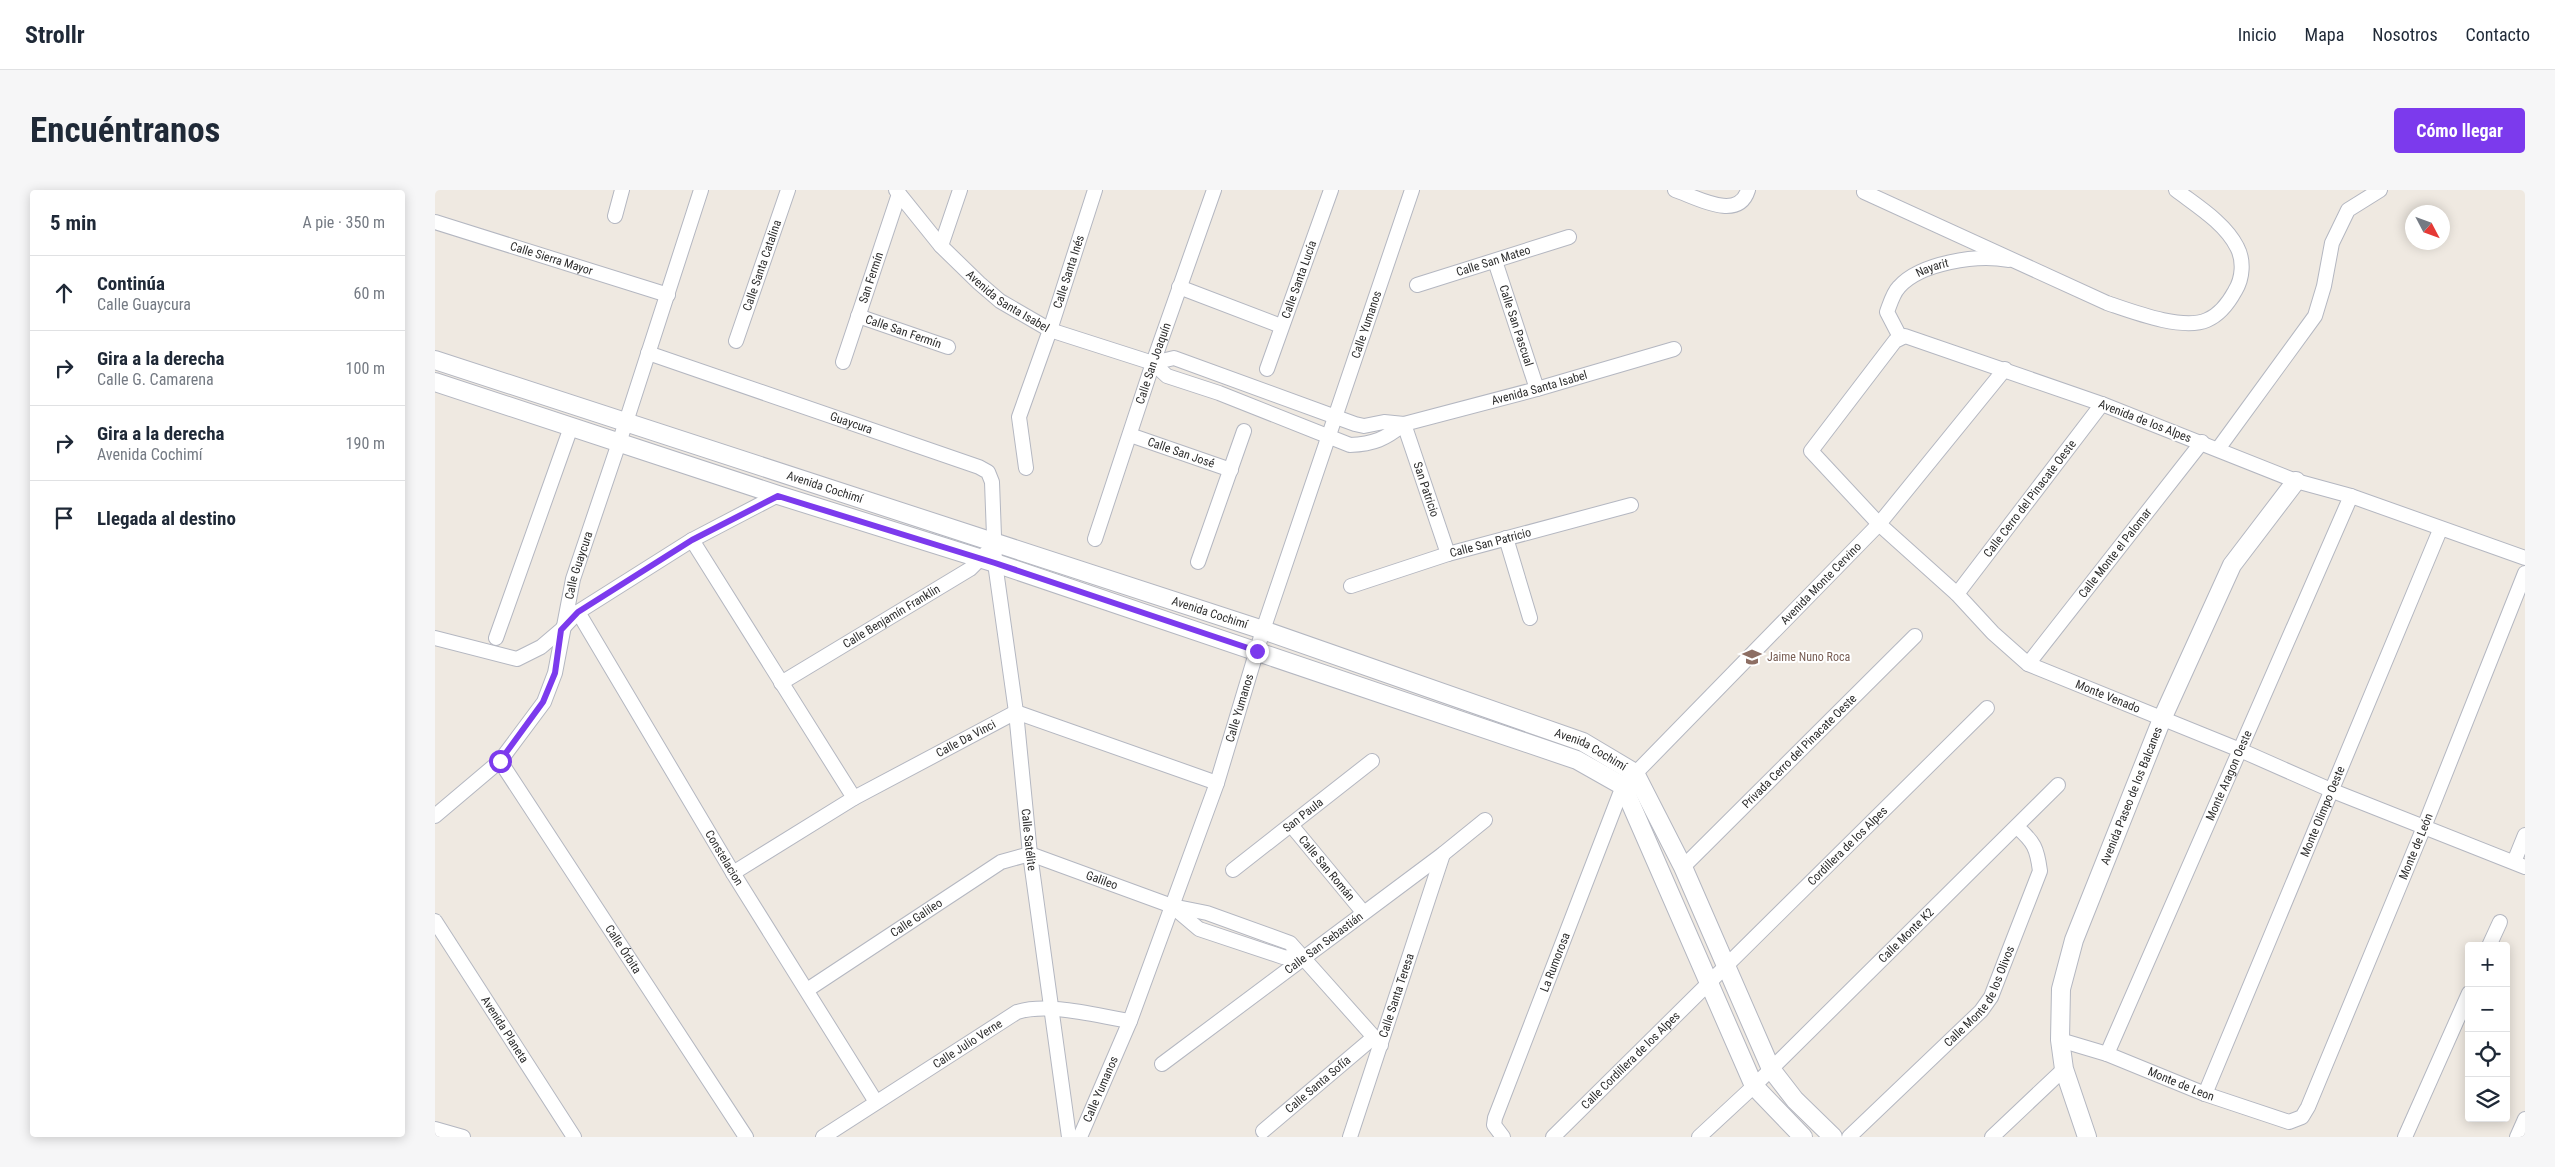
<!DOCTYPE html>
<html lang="es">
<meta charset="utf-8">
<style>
body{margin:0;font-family:"Roboto Condensed",sans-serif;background:#f6f6f7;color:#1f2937}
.controls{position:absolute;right:15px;bottom:15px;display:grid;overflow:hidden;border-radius:5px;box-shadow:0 2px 12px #0003}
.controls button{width:45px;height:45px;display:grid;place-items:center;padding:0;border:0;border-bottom:1px solid #e0e1e3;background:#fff;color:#1f2937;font:25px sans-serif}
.compass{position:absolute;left:1970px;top:15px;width:45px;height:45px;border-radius:50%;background:#fff;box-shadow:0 2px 12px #0003;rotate:131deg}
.stop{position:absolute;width:15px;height:15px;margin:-11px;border:4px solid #7c3aed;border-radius:50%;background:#fff}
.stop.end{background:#7c3aed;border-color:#fff;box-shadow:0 1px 5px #0008}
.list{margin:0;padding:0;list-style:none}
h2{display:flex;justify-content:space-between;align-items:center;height:65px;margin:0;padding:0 20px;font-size:21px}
h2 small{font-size:16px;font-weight:400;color:#747a83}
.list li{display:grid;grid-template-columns:32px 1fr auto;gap:15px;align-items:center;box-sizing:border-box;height:75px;padding:0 20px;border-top:1px solid #e0e1e3}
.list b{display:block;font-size:19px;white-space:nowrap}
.list p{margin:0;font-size:16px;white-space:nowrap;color:#747a83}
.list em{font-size:16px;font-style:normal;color:#747a83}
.icon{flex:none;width:28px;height:28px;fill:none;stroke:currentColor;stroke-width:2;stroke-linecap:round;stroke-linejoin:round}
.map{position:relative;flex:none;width:2090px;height:947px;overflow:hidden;border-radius:5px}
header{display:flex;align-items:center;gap:30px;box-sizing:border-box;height:70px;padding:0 25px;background:#fff;border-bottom:1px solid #e0e1e3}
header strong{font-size:24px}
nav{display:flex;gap:28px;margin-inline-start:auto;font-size:18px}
.intro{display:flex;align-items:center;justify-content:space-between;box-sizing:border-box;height:120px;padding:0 30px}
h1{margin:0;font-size:35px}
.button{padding:12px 22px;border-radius:5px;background:#7c3aed;color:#fff;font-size:18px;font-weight:700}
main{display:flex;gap:30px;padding:0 30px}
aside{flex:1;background:#fff;border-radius:5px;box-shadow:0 2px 12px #0003}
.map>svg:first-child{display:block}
</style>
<header>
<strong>Strollr</strong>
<nav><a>Inicio</a><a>Mapa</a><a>Nosotros</a><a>Contacto</a></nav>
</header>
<div class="intro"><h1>Encuéntranos</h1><a class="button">Cómo llegar</a></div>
<main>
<aside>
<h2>5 min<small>A pie · 350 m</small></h2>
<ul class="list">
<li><svg class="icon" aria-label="ahead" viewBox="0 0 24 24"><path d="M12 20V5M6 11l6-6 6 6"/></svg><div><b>Continúa</b><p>Calle Guaycura</p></div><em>60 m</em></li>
<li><svg class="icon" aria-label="right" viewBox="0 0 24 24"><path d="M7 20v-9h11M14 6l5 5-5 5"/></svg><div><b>Gira a la derecha</b><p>Calle G. Camarena</p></div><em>100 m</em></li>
<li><svg class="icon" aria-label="right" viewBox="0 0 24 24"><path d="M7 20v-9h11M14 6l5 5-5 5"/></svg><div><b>Gira a la derecha</b><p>Avenida Cochimí</p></div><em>190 m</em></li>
<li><svg class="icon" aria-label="arrive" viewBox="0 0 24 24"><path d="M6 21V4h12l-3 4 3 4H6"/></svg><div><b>Llegada al destino</b></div></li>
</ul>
</aside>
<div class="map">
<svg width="2090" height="947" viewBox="0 0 2090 947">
<rect width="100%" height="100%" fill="#efe9e1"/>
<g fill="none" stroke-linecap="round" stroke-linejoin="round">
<g stroke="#b4b7c1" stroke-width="16">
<g id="minor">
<path id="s1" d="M461 0 506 56 544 93 565 111 615 140 718 173 732 186 784 203 915 255C939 254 950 249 969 234"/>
<path d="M1240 0C1261 7 1303 32 1313 0"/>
<path d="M1429 2 1672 113C1696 121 1747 141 1772 130 1784 125 1794 112 1800 101 1808 88 1809 70 1802 57 1790 33 1762 16 1741 0"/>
<path d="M180 26 187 0"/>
<path id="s2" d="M0 32 233 105"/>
<path d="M506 56 525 0"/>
<path id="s3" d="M1060 71 1102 199"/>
<path id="s4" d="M982 95 1134 47"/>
<path d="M744 97 846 136"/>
<path id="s5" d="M423 126 513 157"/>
<path id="s6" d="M1465 147 1452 122C1455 114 1458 103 1464 97 1485 73 1542 64 1573 70"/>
<path id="s7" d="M301 151 353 0"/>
<path id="s8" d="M213 163 544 277 553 282 557 292 560 373 581 522 595 664 634 947"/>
<path id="s9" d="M408 172 464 4"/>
<path id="s10" d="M718 173 739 168 920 234 929 236 949 232 969 234 1102 199 1239 159"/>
<path id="s11" d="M832 179 896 0"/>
<path id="s12" d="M969 234 1013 364"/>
<path id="s13" d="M695 245 796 280"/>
<path d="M1783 259 1880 126 1889 96 1897 53 1913 20 1945 0"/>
<path id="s14" d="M591 278 584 227 615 140 660 0"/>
<path d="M1071 348 1095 428"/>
<path id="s15" d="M660 349 718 173 779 0"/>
<path d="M257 350 419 608"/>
<path id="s16" d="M2090 368 1916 306 1861 291 1667 214 1470 146 1460 151 1376 261 1444 334 1522 404 1558 443 1593 474 1805 560 1898 601 2090 677"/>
<path d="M763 372 809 241"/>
<path id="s17" d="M916 396 1013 364 1196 315"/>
<path id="s18" d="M1522 404 1667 214"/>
<path id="s19" d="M143 422 298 683 441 912"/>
<path d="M0 448 82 469 106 457 126 440 143 422 257 350 343 305"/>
<path d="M61 448 136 237"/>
<path id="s20" d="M1593 474 1767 252"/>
<path id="s21" d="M346 493 535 379 551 363"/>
<path id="s22" d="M65 571 311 947"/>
<path id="s23" d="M0 626 65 571 109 512 120 483 138 389 191 232 266 0"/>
<path id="s24" d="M856 635 928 722"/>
<path d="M2079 672 2090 645"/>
<path id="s25" d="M1248 677 1480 446"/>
<path id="s26" d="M798 680 937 571"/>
<path id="s27" d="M298 683 419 608 581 522 782 593"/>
<path d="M738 717 764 739 848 767 869 768"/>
<path id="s28" d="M0 731 139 947"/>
<path d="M2054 756 2065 732"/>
<path id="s29" d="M372 800 566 672 595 664 737 716 772 723 855 753 946 855"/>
<path id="s30" d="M1625 850 1672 864 1770 904 1854 932 1867 927 1873 917 1989 637 2090 383"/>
<path id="s31" d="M1672 864 1916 306"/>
<path id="s32" d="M727 874 1008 664 1050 630"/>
<path id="s33" d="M1770 904 2005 340"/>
<path d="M0 939 28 947"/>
<path id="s34" d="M828 941 939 847"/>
<path id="s35" d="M388 947 582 822C614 812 662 826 695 831"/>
<path id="s36" d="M645 947 695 831 782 593 828 440 977 0"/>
<path id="s37" d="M915 947 1008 664"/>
<path id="s38" d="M1068 947 1059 935 1060 928 1188 596 1444 334 1570 179"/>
<path id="s39" d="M1118 947 1552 518"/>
<path id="s40" d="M1264 947 1319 896 1623 595"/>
<path id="s41" d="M1414 947 1546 821 1556 807 1605 681C1602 658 1599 652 1582 637"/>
<path d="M1557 947 1629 879"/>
<path d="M1970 947 2034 803"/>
<path d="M2082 947 2090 929"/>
</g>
</g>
<g stroke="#b4b7c1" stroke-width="20">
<g id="tertiary">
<path id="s42" d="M0 170 828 440 1148 552 1200 583 1248 677 1336 879 1360 910 1398 947"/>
<path d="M0 192 343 305 560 373 1142 570 1188 596 1319 896 1368 947"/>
<path id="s43" d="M1652 947 1629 879 1625 850 1626 799 1639 750 1727 529 1797 375 1861 291"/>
</g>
</g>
<use href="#minor" stroke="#fff" stroke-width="14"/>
<use href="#tertiary" stroke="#fff" stroke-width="18"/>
</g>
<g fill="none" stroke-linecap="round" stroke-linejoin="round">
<path stroke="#7c3aed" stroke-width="6" d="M65 571 108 512 120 483 126 440 143 422 257 350 343 306 560 373 822 461"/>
</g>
<defs>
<g id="school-bare" transform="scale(1.5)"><path d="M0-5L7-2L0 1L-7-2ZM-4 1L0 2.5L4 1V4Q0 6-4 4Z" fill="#8d6e63" stroke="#fff" stroke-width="2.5" paint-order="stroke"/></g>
</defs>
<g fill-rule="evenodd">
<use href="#school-bare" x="1317" y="467"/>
</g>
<g text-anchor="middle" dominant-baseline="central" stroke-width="4" stroke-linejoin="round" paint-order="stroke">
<g font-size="12" fill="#2e2e2e" stroke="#fff">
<text stroke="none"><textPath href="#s2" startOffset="122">Calle Sierra Mayor</textPath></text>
<text stroke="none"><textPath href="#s4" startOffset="80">Calle San Mateo</textPath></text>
<text stroke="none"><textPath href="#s7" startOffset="80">Calle Santa Catalina</textPath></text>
<text stroke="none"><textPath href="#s6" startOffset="95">Nayarit</textPath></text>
<text stroke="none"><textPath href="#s14" startOffset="205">Calle Santa Inés</textPath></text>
<text stroke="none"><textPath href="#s9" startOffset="89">San Fermín</textPath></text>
<text stroke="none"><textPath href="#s11" startOffset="95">Calle Santa Lucía</textPath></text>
<text stroke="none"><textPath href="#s1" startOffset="159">Avenida Santa Isabel</textPath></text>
<text stroke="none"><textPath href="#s36" startOffset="862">Calle Yumanos</textPath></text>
<text stroke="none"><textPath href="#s3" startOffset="68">Calle San Pascual</textPath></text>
<text stroke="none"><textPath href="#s5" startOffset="48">Calle San Fermín</textPath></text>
<text stroke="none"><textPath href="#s15" startOffset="185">Calle San Joaquín</textPath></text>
<text stroke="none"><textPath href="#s10" startOffset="404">Avenida Santa Isabel</textPath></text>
<text transform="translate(1710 231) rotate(21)">Avenida de los Alpes</text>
<text stroke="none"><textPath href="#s8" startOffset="215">Guaycura</textPath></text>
<text stroke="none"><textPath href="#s13" startOffset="54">Calle San José</textPath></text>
<text stroke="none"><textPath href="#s42" startOffset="410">Avenida Cochimí</textPath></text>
<text stroke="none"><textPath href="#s12" startOffset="69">San Patricio</textPath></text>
<text stroke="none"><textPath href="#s18" startOffset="120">Calle Cerro del Pinacate Oeste</textPath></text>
<text stroke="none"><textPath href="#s17" startOffset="146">Calle San Patricio</textPath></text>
<text stroke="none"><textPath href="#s20" startOffset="141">Calle Monte el Palomar</textPath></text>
<text stroke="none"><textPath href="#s23" startOffset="300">Calle Guaycura</textPath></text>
<text stroke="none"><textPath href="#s38" startOffset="661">Avenida Monte Cervino</textPath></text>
<text stroke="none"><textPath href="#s42" startOffset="815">Avenida Cochimí</textPath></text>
<text stroke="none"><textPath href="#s21" startOffset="129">Calle Benjamín Franklin</textPath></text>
<text stroke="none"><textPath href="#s16" startOffset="1199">Monte Venado</textPath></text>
<text stroke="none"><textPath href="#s36" startOffset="458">Calle Yumanos</textPath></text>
<text stroke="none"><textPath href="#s27" startOffset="269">Calle Da Vinci</textPath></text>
<text stroke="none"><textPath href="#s42" startOffset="1220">Avenida Cochimí</textPath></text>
<text stroke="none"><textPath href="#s25" startOffset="164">Privada Cerro del Pinacate Oeste</textPath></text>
<text stroke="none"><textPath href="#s31" startOffset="304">Monte Aragon Oeste</textPath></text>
<text stroke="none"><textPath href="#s43" startOffset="358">Avenida Paseo de los Balcanes</textPath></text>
<text stroke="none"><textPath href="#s33" startOffset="306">Monte Olimpo Oeste</textPath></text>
<text stroke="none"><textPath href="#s26" startOffset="89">San Paula</textPath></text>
<text stroke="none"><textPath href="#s8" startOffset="731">Calle Satélite</textPath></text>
<text stroke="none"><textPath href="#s39" startOffset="414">Cordillera de los Alpes</textPath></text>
<text stroke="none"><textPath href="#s30" startOffset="551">Monte de León</textPath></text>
<text stroke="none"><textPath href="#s19" startOffset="286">Constelacion</textPath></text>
<text stroke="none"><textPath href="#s24" startOffset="56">Calle San Román</textPath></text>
<text stroke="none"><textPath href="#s29" startOffset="339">Galileo</textPath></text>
<text stroke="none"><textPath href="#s29" startOffset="131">Calle Galileo</textPath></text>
<text stroke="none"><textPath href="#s40" startOffset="289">Calle Monte K2</textPath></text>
<text stroke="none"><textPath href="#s32" startOffset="202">Calle San Sebastián</textPath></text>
<text stroke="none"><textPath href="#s22" startOffset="225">Calle Órbita</textPath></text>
<text stroke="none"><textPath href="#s38" startOffset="189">La Rumorosa</textPath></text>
<text stroke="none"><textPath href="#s41" startOffset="194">Calle Monte de los Olivos</textPath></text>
<text stroke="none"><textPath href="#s37" startOffset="149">Calle Santa Teresa</textPath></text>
<text stroke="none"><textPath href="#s28" startOffset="129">Avenida Planeta</textPath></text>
<text stroke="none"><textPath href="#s35" startOffset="172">Calle Julio Verne</textPath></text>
<text stroke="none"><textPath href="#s39" startOffset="109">Calle Cordillera de los Alpes</textPath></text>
<text stroke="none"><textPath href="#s34" startOffset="72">Calle Santa Sofía</textPath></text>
<text stroke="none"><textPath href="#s30" startOffset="129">Monte de Leon</textPath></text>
<text stroke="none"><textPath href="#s36" startOffset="52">Calle Yumanos</textPath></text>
</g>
<g font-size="12" fill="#785e54" stroke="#fff" text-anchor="start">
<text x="1332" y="467">Jaime Nuno Roca</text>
</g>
</g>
</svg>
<div class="controls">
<button>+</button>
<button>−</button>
<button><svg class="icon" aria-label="locate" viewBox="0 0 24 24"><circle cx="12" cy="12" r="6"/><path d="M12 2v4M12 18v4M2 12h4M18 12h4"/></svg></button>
<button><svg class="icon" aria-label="layers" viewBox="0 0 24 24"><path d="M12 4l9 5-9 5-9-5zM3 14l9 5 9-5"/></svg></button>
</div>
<svg class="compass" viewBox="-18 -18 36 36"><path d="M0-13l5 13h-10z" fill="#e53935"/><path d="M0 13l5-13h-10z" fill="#747a83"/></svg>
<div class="stop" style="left:65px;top:571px"></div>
<div class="stop end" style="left:822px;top:461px"></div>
</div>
</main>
